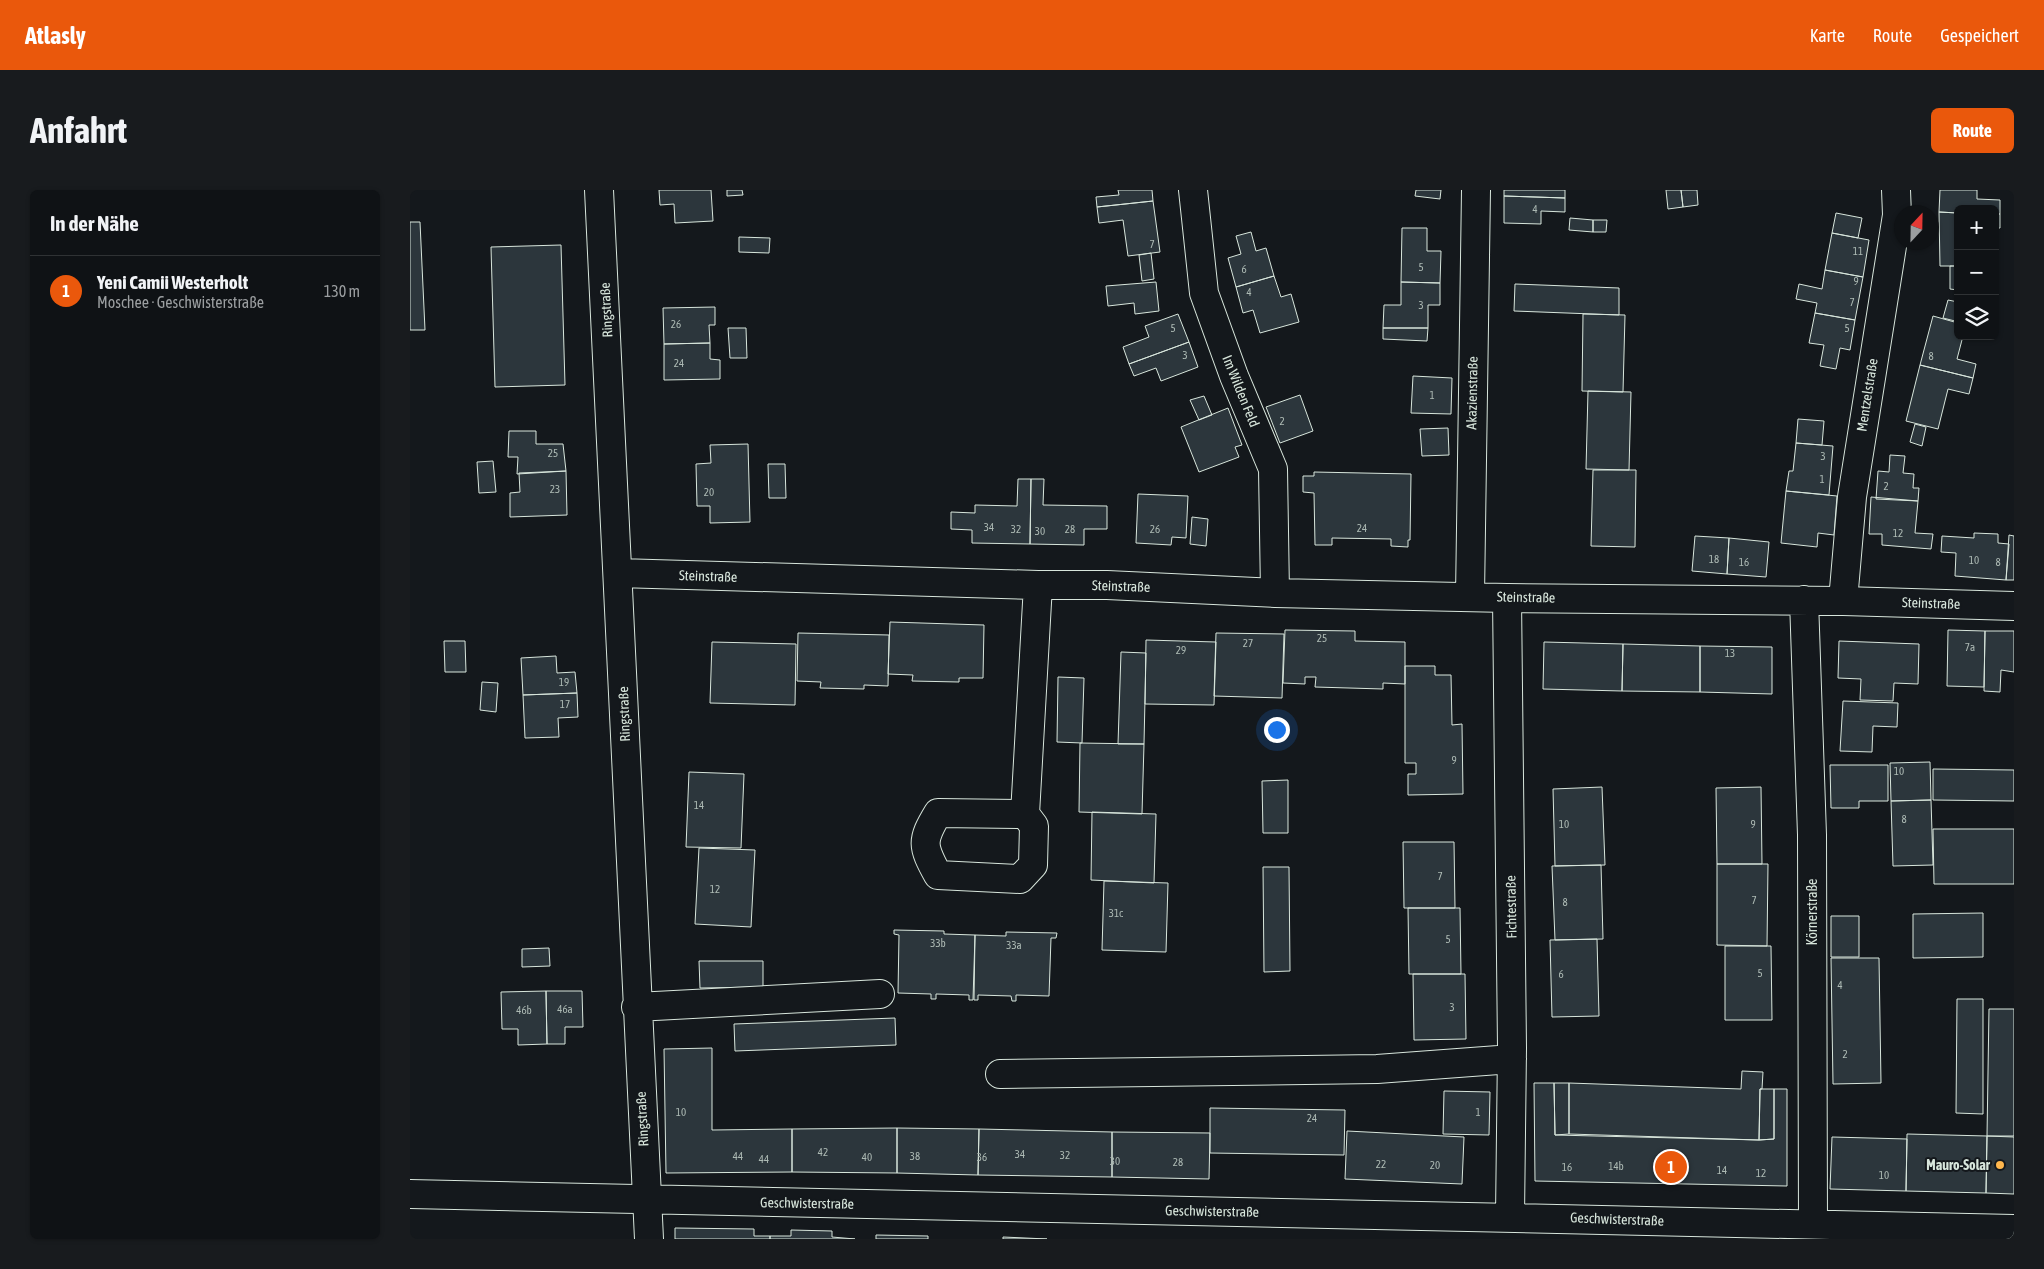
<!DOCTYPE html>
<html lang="de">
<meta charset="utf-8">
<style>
body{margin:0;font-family:"Asap Condensed",sans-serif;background:#181b1e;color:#f1f3f6}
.controls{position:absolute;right:15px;top:15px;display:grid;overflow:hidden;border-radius:8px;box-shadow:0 1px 4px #0004}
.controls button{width:45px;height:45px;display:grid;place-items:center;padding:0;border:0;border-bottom:1px solid #2f3234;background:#0f1215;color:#f1f3f6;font:25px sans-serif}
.compass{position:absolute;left:1484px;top:15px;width:45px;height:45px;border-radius:50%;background:#0f1215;box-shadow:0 1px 4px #0004;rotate:22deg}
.you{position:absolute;left:866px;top:539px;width:18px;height:18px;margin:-12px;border:4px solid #fff;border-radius:50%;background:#1a73e8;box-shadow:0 0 0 8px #1a73e833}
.badge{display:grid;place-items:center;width:32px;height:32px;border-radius:50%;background:#ea580c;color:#fff;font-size:16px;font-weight:700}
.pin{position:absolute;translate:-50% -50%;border:2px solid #fff;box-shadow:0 1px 5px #0006}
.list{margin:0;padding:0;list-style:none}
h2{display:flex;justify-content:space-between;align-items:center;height:65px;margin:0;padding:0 20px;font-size:21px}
h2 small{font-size:16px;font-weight:400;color:#9b9ea0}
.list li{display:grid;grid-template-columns:32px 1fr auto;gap:15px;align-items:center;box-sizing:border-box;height:70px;padding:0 20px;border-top:1px solid #2f3234}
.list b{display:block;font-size:19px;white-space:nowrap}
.list p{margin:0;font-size:16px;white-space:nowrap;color:#9b9ea0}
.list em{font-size:16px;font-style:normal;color:#9b9ea0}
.icon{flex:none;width:28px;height:28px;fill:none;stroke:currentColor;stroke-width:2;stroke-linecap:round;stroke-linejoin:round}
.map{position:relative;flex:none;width:1604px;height:1049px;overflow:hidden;border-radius:8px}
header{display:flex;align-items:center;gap:30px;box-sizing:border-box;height:70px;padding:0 25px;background:#ea580c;color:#fff}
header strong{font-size:24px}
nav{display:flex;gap:28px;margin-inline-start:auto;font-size:18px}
.intro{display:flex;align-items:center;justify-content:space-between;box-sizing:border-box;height:120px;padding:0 30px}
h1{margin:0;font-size:35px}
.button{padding:12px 22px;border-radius:8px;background:#ea580c;color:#fff;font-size:18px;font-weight:700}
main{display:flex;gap:30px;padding:0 30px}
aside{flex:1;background:#0f1215;border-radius:8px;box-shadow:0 1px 4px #0004}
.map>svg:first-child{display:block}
</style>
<header>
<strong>Atlasly</strong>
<nav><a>Karte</a><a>Route</a><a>Gespeichert</a></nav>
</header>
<div class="intro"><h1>Anfahrt</h1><a class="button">Route</a></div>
<main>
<aside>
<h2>In der Nähe<small></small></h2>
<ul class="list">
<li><span class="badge">1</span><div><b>Yeni Camii Westerholt</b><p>Moschee · Geschwisterstraße</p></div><em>130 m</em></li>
</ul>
</aside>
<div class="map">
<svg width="1604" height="1049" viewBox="0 0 1604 1049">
<rect width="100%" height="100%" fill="#14181c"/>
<path fill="#2c363c" stroke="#d8e6dc" d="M249 0H301L303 31 265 33 264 14 250 15Z
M317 0H332L333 5 317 6Z
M708 0H742L743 11 687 17 686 7 709 5Z
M1006 0H1031L1030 9 1005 6Z
M1094 0H1155V8L1094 6Z
M1256 0H1271L1273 17 1258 19Z
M1271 0H1287L1288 15 1273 17Z
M1530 0H1567V9L1590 10V24H1585V19H1548V23L1529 22Z
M1094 6 1155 8V22L1131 21V34L1094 33Z
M743 11 750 62 718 66 713 30 689 33 687 17Z
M1529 22 1548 23V76H1530Z
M1426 23 1452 28 1448 48 1422 43Z
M1585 24H1590V38H1585Z
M1160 28 1183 30V42L1159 40Z
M1183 30H1197L1196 42H1183Z
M0 32H10L15 140H0Z
M992 38H1017V61H1031L1030 93 991 92Z
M841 42 846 61 856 58 864 86 826 97 818 68 831 64 826 46Z
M1422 43 1459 50 1453 87 1415 80Z
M329 47 360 48 359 63 329 62Z
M151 55 155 195 85 197 81 57Z
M741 63 744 89 732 91 729 65Z
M1540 76H1548V100L1540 99Z
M1415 80 1453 87 1445 130 1405 123 1407 113 1386 109 1389 94 1412 99Z
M864 86 871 107 881 104 889 132 850 143 843 120 833 123 826 97Z
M746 92 749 121 725 124 724 113 698 116 696 96Z
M991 92 1030 93V115H1018V138H973L974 115H991Z
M1105 94 1209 98V125L1104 121Z
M1538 110 1548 112 1545 131 1533 128Z
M305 117V135H299L300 153 254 154 253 118Z
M1405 123 1445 130 1440 160 1430 158 1426 179 1410 176 1414 155 1399 153Z
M768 124 779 152 719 174 713 157 739 147 735 136Z
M1173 124 1215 125 1213 202 1172 201Z
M1523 126 1548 133V146H1553L1547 169 1566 174 1563 188 1510 175Z
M318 138H336L337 168H320Z
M973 138H1018L1017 151 973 149Z
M779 152 788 177 751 191 746 178 724 186 719 174Z
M300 153V169L310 170V189L254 190V154Z
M1510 175 1563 188 1559 204 1538 199 1528 239 1496 231Z
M1003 186 1042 188 1041 224 1001 223Z
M1178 201 1221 202 1219 280 1176 279Z
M890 205 903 241 870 253 856 217Z
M794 206 802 225 789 230 780 210Z
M818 218 832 255 825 257 829 267 789 282 771 237Z
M1388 229 1414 231 1412 255 1386 253Z
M1505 234 1516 237 1512 256 1500 252Z
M1038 238 1039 265 1012 266 1010 239Z
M99 241H126V254H153L156 281 107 284 108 267H98Z
M1386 253 1423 256 1419 305 1376 301 1379 281H1383Z
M338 254 340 332 300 333V316H287L286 274 301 273 300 255Z
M1480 265 1495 266 1493 283 1504 284 1503 298H1509L1508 311 1466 309 1468 281 1479 282Z
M83 271 86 302 69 303 67 272Z
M358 274H375L376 308H359Z
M1183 280H1226L1225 357 1181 356Z
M156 281 157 325 100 327V303L110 302 109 283Z
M904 282 1001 284 1000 350H998V357L981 356V349L922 348V355H905L904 303 893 302V286H904Z
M608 289H621L620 354 562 353V340L541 339V322L565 323V315L607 316Z
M621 289H634L633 315 697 316V339H674V355L620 354Z
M1376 301 1427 306 1424 345 1408 343 1407 357 1371 353Z
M728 304 778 306 776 348 762 347 761 355 726 353Z
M1461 307 1508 311 1505 343 1523 344 1521 359 1472 355V344H1459Z
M782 327 798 329 796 356 780 354Z
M1564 343 1588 344V353L1599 354 1596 390 1545 386 1546 363 1531 362 1532 346 1564 348Z
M1599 345 1604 346V390H1596Z
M1285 346 1319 348 1317 384 1282 381Z
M1319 348 1359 352 1356 387 1317 384Z
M480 432 574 435 573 488H549V492L502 491 503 485 478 484Z
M875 440 945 441V451L995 452V494L973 493V499L905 497 906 487H895V494L873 493Z
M1538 440 1575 441 1574 497 1537 496Z
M1575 441H1604V482L1591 480 1590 502 1574 501Z
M388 443 479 445 478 496 454 495V499L410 498 411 492 387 491Z
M806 443 874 444 872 508 804 506Z
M736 450 806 452 804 515 735 514Z
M34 451H55L56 482H35Z
M1429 451 1509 454 1508 494 1484 493 1483 511 1450 510 1451 489 1428 488Z
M302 452 386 454 385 515 300 513Z
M1134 452 1213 454 1212 501 1133 499Z
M1213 454 1290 456V502L1212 501Z
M1290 456 1362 457V504L1290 502Z
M711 462 736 463 734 554H708Z
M146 466 147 483 165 482 167 503 113 505 111 468Z
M995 476H1025V485H1041L1042 535 1052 534 1053 604 998 605V584H1006V573H995Z
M648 487 674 488 672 553 647 552Z
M72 492 88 493 86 522 70 520Z
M167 503 168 527 148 528 149 547 115 548 113 505Z
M1433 511 1488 513 1487 537 1463 536 1462 562 1430 561Z
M670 553 734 554 732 624 669 622Z
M1520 572 1521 610 1481 611 1480 573Z
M1420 575H1478V611H1449V618H1421Z
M1523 579 1604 580V611L1523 610Z
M279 582 334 584 331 658 276 657Z
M878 590V643H853L852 591Z
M1192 597 1195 675 1145 676 1143 599Z
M1351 597 1352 674H1307L1306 598Z
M1521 610 1523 675 1483 676 1481 611Z
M682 622 746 624 744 693 681 690Z
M1523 639H1604V694H1524Z
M993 652H1044L1045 718H994Z
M289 658 345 660 341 737 285 734Z
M1307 674H1358L1357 756 1307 755Z
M1191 675 1193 749 1145 750 1142 676Z
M853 677H879L880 781 854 782Z
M694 691 758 693 756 762 692 760Z
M998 718H1050L1051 784H999Z
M1573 723V767L1503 768V724Z
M1421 726H1449V767H1421Z
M484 740 534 741V744L565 745 563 810H559V805L526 804V809H521V804L488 803 489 745 484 744Z
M596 742 647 743 646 748H641L639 806 606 805V811H602L601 806 568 805V810H564L565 745 596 746Z
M1187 749 1189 826 1142 827 1140 750Z
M1315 756H1361L1362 830H1315Z
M139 758 140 776 112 777V759Z
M1421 768H1469L1471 893 1423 894Z
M289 771H353V797L290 798Z
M1003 784H1055L1056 849 1004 850Z
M136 801 137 854 108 855V839H92L91 802Z
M136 801H172L173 837H155V854H137Z
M1547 809H1573V924L1546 923Z
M1579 819H1604V946H1577Z
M485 828 486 855 325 861 324 834Z
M302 858V940L382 939V982L256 983 254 859Z
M1332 881 1353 882 1352 899H1350L1349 950 1159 944V893L1331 899Z
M1124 893H1144L1145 945 1349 950 1364 949V899H1377V996L1125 991Z
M1144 893H1159V944L1145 945Z
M1350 899H1364V949L1349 950Z
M1034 901 1080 902 1079 945 1033 944Z
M800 918 935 920 934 965 800 963Z
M487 938 569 939 568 985 487 983Z
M487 938V983L382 982V939Z
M569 939 702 942V987L568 985Z
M937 941 1054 947 1052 994 935 989Z
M702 942 800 943 799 989 702 987Z
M1497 944 1577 946 1576 1003 1496 1001Z
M1577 946 1604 947V1004L1576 1003Z
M1422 947 1497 949 1496 1001 1420 999Z
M265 1038 344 1039V1046H360V1049H265Z
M381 1040 422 1041V1047L445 1049H360V1046H381Z
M466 1045 518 1046V1049H466Z
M593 1047 637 1049H593Z"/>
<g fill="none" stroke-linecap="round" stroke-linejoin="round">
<g stroke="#d8e6dc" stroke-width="30">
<path id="minor" d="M189 0 239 1049
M783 0 794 103 824 186 863 279 865 403
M208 383 628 395H697L865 403 1097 408 1433 411 1604 416
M1060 406 1066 0
M1097 408 1102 858 1100 1026
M1394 410 1402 645 1403 1034
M1433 411 1442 307 1487 25 1486 0
M615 624 624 636 623 675 610 689 528 685C512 656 511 651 528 623L615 624 628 395
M226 817 470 804
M590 884 967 879 1102 869
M0 1004 1604 1039"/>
</g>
<use href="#minor" stroke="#14181c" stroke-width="28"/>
</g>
<circle fill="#ffb74d" stroke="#14181c" stroke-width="2" cx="1590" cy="975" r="5"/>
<g text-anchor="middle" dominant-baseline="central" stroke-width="4" stroke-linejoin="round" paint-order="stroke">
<g font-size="11" fill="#adbab4">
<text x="1125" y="19">4</text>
<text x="742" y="54">7</text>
<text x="1448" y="61">11</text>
<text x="1011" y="77">5</text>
<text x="834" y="79">6</text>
<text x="1446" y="91">9</text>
<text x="839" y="102">4</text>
<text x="1442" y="112">7</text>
<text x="1011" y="115">3</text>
<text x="266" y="134">26</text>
<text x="763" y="138">5</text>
<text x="1437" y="138">5</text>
<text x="775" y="165">3</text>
<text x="1521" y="166">8</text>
<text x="269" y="173">24</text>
<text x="1022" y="205">1</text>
<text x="872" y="231">2</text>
<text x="143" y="263">25</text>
<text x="1413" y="266">3</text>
<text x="1412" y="289">1</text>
<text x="1476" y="296">2</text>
<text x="145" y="299">23</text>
<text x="299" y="302">20</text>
<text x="579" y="337">34</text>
<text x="952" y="338">24</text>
<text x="606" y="339">32</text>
<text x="660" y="339">28</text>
<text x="745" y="339">26</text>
<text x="630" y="341">30</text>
<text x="1488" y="343">12</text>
<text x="1304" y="369">18</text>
<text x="1564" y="370">10</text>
<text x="1334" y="372">16</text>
<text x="1588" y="372">8</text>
<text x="912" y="448">25</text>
<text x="838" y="453">27</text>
<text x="1560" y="457">7a</text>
<text x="771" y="460">29</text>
<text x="1320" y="463">13</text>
<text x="154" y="492">19</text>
<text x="155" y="514">17</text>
<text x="1044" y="570">9</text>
<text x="1489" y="581">10</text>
<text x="289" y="615">14</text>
<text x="1494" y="629">8</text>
<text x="1154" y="634">10</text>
<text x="1343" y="634">9</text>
<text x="1030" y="686">7</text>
<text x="305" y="699">12</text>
<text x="1344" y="710">7</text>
<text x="1155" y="712">8</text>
<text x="706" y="723">31c</text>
<text x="1038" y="749">5</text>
<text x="528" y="753">33b</text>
<text x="604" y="755">33a</text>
<text x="1350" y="783">5</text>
<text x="1151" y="784">6</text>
<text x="1430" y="795">4</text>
<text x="1042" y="817">3</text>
<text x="155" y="819">46a</text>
<text x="114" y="820">46b</text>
<text x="1435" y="864">2</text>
<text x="271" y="922">10</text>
<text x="1068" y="922">1</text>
<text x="902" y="928">24</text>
<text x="413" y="962">42</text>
<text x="610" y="964">34</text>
<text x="655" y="965">32</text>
<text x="328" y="966">44</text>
<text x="505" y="966">38</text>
<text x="457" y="967">40</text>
<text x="572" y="967">36</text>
<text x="354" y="969">44</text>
<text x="705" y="971">30</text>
<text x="768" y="972">28</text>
<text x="971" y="974">22</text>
<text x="1025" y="975">20</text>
<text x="1206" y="976">14b</text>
<text x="1157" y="977">16</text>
<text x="1312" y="980">14</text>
<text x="1351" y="983">12</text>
<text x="1474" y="985">10</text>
</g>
<g font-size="14" fill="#d8e6dc" stroke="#14181c">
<text transform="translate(196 120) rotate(-93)">Ringstraße</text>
<text transform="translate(831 201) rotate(68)">Im Wilden Feld</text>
<text transform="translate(1062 203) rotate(-89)">Akazienstraße</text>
<text transform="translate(1457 205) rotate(-81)">Mentzelstraße</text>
<text transform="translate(298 386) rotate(2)">Steinstraße</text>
<text transform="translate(711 396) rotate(2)">Steinstraße</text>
<text transform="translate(1116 407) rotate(1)">Steinstraße</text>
<text transform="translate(1521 413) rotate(2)">Steinstraße</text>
<text transform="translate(214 524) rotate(-92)">Ringstraße</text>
<text transform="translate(1101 717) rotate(-91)">Fichtestraße</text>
<text transform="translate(1402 722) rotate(-90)">Körnerstraße</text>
<text transform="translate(232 929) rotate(-93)">Ringstraße</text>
<text transform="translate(397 1013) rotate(1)">Geschwisterstraße</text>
<text transform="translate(802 1021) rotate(1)">Geschwisterstraße</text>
<text transform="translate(1207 1029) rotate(2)">Geschwisterstraße</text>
</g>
<g font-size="14" font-weight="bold" fill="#d8e6dc" stroke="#14181c" text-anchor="end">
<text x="1580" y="975">Mauro-Solar</text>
</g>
</g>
</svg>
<div class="controls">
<button>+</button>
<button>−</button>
<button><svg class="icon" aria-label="layers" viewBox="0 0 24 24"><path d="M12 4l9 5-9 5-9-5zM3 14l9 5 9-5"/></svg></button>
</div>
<svg class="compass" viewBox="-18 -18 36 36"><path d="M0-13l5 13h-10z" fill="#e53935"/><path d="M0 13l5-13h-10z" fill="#9b9ea0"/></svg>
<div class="you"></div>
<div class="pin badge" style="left:1261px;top:977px">1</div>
</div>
</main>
